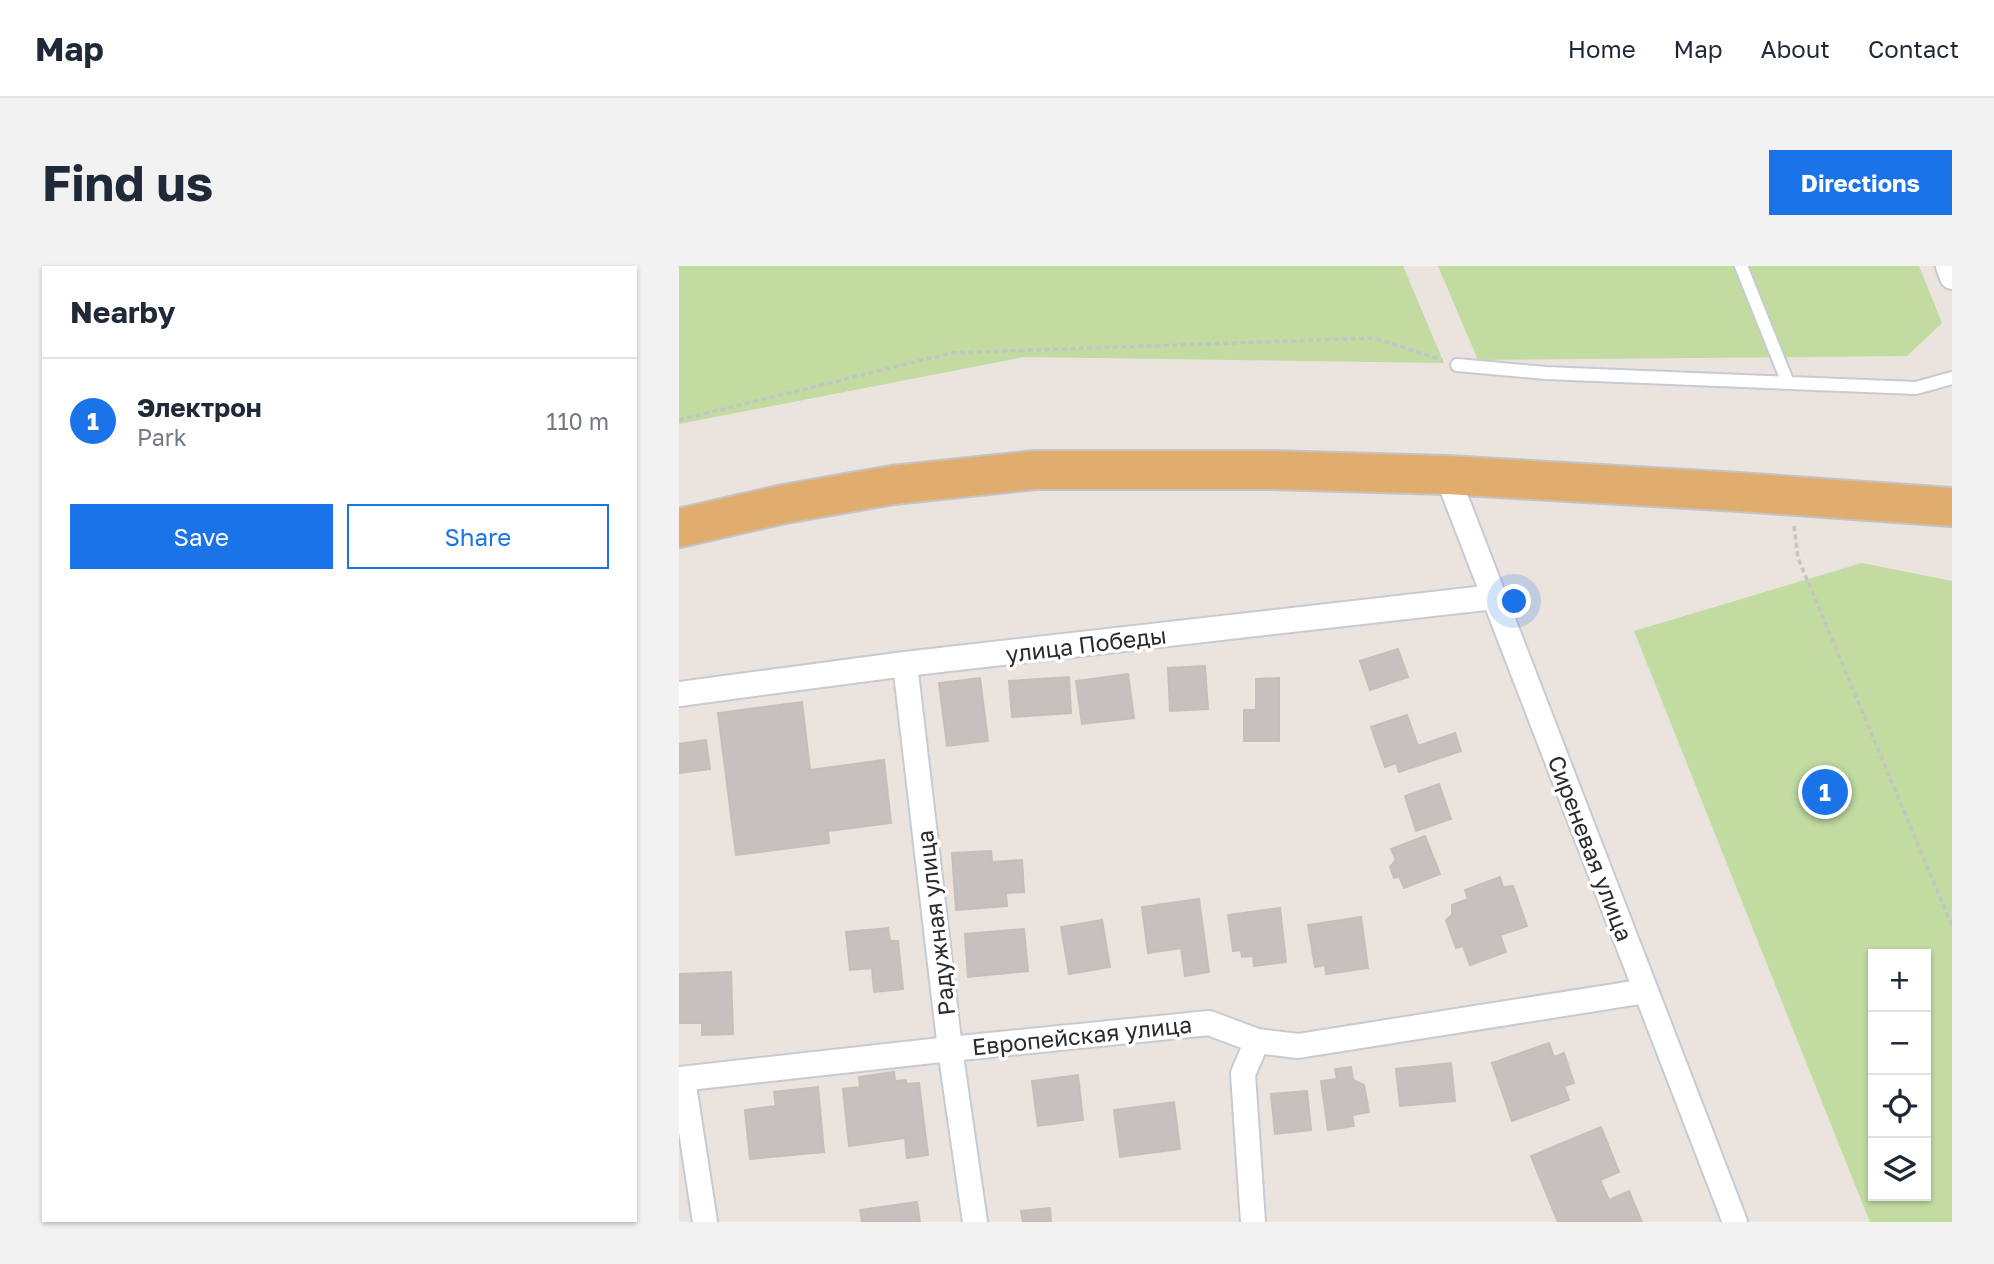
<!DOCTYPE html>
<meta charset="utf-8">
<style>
body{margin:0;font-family:"Golos Text",sans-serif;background:#f2f2f3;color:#1f2937}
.controls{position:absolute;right:21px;bottom:21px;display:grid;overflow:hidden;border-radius:0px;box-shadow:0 2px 5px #0004}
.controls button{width:63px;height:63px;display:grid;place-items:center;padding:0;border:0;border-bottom:2px solid #e0e1e3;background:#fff;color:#1f2937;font:35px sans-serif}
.you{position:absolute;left:836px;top:336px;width:24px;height:24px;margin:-18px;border:5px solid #fff;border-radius:50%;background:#1a73e8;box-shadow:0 0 0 10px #1a73e833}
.badge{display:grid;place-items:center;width:46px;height:46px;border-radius:50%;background:#1a73e8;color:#fff;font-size:23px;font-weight:700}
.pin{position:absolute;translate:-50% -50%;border:4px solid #fff;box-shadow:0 2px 7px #0006}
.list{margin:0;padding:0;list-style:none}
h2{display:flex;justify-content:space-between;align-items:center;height:91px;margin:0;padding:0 28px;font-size:30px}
h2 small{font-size:23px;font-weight:400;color:#747a83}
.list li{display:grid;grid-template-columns:46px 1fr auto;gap:21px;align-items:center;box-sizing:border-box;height:126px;padding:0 28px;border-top:2px solid #e0e1e3}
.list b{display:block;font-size:26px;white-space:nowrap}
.list p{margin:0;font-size:23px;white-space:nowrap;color:#747a83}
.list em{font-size:23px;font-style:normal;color:#747a83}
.actions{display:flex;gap:14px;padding:21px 28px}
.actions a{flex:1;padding:16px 0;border:2px solid #1a73e8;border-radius:0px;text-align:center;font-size:24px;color:#1a73e8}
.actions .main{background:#1a73e8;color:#fff}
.icon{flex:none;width:38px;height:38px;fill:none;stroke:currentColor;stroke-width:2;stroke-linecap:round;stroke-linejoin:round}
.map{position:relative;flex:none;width:1273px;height:956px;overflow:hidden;border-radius:0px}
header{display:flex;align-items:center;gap:42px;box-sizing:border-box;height:98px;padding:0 35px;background:#fff;border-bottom:2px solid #e0e1e3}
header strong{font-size:33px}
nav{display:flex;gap:38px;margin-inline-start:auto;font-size:24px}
.intro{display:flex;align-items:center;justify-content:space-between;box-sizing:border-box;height:168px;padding:0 42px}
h1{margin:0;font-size:49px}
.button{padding:18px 32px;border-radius:0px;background:#1a73e8;color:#fff;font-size:24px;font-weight:700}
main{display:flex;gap:42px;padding:0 42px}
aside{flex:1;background:#fff;border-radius:0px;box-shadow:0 2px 5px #0004}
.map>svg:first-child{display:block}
</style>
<header>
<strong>Map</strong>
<nav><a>Home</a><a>Map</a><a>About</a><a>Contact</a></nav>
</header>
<div class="intro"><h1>Find us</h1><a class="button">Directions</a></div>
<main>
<aside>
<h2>Nearby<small></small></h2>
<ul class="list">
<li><span class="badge">1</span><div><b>Электрон</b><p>Park</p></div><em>110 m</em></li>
</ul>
<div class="actions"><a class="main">Save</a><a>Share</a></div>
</aside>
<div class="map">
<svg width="1273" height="956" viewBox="0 0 1273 956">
<rect width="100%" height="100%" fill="#ebe3de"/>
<path fill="#c1dba1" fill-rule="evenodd" d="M0 0H724L765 97 345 91 0 158Z
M759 0H1240L1263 57 1228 90 799 94Z
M1183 297 1273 315V956H1191L955 365ZM1194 688H1247V930H1194Z"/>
<path fill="#c6c0be" stroke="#c6beb8" stroke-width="2" d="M719 383 729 411 691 424 681 395Z
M526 400 529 443 491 445 489 402Z
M449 408 455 452 403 458 397 415Z
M390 411 392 447 333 451 330 415Z
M301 412 309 475 268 480 260 417Z
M600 412V475H565V444H577V413Z
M123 436 131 504 205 494 212 557 149 565 150 577 57 589 39 447Z
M728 449 739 480 776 467 782 485 720 506 717 497 706 501 692 461Z
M27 474 31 503 0 507V478Z
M760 518 772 553 737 565 726 530Z
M746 570 761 608 725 622 720 610 715 612 711 601 717 594 712 583Z
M312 585 313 596 343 594 345 626 327 627 328 640 277 644 273 587Z
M821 611 824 621 834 620 848 660 821 669 827 686 791 699 784 680 777 682 767 654 773 649V639L789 633 786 624Z
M520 633 530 706 506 710 502 682 469 687 463 641Z
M601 642 607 696 575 700 574 690 563 691 562 684 554 685 549 649Z
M682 651 689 702 647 708 646 699 636 701 629 659Z
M423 654 431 701 390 708 382 661Z
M209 662 211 675H219L224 723 195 726 193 702 171 704 167 666Z
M345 663 349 705 289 711 286 668Z
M52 706 54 768 23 769V757H0V708Z
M870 777 875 791 885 787 895 817 885 820 890 834 833 855 813 797Z
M772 797 776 835 721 840 717 803Z
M672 801 674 814 685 819 690 846 673 849 675 860 649 864 642 815 658 813 656 803Z
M215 806 216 815 227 814V818L240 817 249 889 228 892 226 872 170 880 164 823 181 821 180 811Z
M399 809 404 854 359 860 353 815Z
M139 821 145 886 71 893 66 844 97 840 95 826Z
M628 825 632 864 596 868 592 828Z
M495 836 501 883 441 891 435 844Z
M922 861 940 906 921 914 930 934 950 925 963 956H879L852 890Z
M238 936 241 956H183L181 944Z
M371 942 372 956H344L342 945Z"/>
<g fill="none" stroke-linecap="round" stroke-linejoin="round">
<g stroke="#c6cbd2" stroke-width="16">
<path id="service" d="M1062 0 1109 117
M778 99 867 107 1237 122 1273 112"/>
</g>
<g stroke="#c6cbd2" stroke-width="28">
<path id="minor" d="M1269 0 1273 11
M768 209 1056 956
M226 398 271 783 296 956
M0 428 226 398 815 331
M0 813 271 783 530 757 578 775 619 780 967 725
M4 813 26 956
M574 956 564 808 578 775"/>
</g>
<g stroke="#c4c4c4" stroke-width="42">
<path id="primary" d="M0 262 105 238 214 219 356 204H592L768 209 1060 226 1273 241"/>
</g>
<path stroke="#c4c4c4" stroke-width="3.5" stroke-dasharray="5 3.5" stroke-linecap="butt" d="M0 154 272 87 694 72 763 94
M1115 260 1119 292 1273 660"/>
<use href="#service" stroke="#fff" stroke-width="12"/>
<use href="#minor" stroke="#fff" stroke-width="24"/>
<use href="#primary" stroke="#e0ad6e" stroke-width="38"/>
</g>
<g text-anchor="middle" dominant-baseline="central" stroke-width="7" stroke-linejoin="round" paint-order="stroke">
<g font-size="23" fill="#2b2b2b" stroke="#fff">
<text transform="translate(407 378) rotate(-7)">улица Победы</text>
<text transform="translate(912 582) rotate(69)">Сиреневая улица</text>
<text transform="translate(256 657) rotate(-97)">Радужная улица</text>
<text transform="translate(403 769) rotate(-6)">Европейская улица</text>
</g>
</g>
</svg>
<div class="controls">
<button>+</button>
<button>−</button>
<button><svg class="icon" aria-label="locate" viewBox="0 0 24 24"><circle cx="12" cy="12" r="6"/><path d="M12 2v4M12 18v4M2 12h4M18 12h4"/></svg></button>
<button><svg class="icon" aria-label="layers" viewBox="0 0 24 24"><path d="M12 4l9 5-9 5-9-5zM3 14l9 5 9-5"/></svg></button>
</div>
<div class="you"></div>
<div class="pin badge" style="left:1146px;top:526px">1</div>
</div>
</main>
